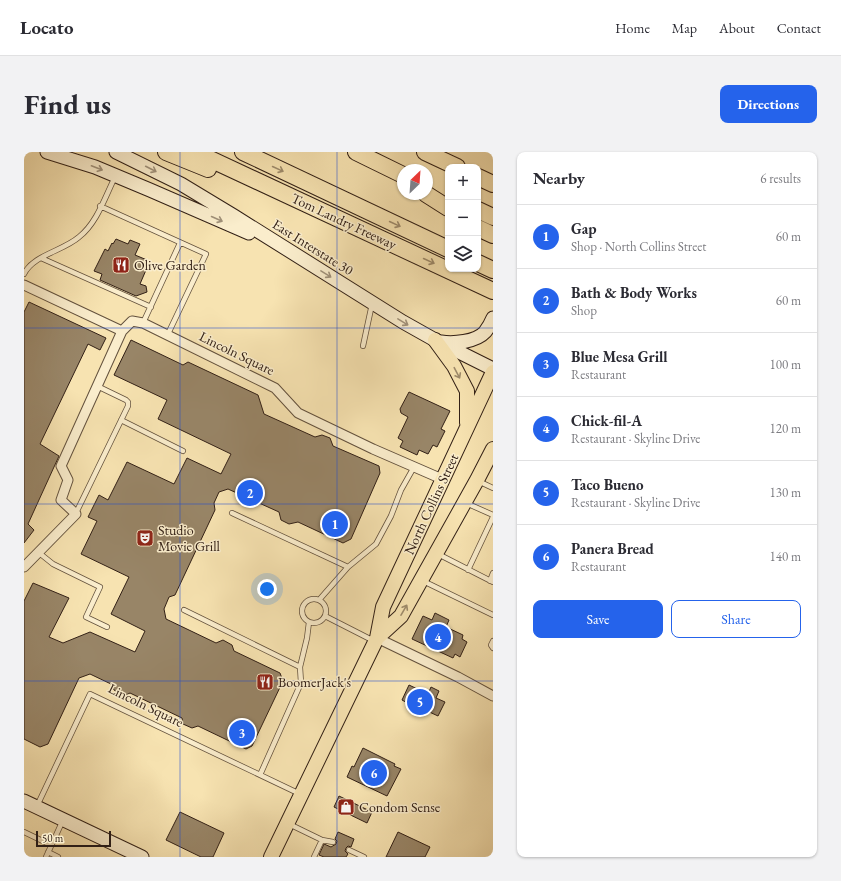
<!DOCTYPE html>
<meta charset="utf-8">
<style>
body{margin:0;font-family:"EB Garamond",serif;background:#f2f2f3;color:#2b2b33}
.controls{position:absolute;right:12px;top:12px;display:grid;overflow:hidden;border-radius:8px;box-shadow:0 1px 3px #0004}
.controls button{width:36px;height:36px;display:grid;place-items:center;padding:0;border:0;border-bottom:1px solid #e1e1e2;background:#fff;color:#2b2b33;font:20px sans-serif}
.compass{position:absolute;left:373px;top:12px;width:36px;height:36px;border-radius:50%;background:#fff;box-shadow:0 1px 3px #0004;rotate:25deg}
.scale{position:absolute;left:12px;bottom:10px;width:75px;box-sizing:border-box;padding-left:4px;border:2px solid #322016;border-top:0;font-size:11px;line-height:14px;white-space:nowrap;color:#322016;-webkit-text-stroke:3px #faedcc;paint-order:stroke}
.you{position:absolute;left:243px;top:437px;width:14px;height:14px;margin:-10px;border:3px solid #fff;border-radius:50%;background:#1a73e8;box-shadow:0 0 0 6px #1a73e833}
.badge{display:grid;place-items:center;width:26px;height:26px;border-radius:50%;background:#2563eb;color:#fff;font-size:13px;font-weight:700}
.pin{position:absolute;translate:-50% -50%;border:2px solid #fff;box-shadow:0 1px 4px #0006}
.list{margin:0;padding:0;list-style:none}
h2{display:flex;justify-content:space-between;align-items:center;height:52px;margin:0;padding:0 16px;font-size:17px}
h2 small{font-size:13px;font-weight:400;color:#7c7c81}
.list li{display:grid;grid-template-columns:26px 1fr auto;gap:12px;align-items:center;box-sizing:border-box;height:64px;padding:0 16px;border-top:1px solid #e1e1e2}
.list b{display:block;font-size:15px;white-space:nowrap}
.list p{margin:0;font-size:13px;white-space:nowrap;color:#7c7c81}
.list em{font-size:13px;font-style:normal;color:#7c7c81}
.actions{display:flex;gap:8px;padding:12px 16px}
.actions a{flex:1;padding:9px 0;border:1px solid #2563eb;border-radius:8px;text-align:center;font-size:14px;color:#2563eb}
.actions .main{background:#2563eb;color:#fff}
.icon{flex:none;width:22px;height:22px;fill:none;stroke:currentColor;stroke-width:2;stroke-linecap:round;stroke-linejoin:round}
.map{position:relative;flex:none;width:469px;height:705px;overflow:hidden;border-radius:8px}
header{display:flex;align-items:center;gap:24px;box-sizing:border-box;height:56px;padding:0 20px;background:#fff;border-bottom:1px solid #e1e1e2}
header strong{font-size:19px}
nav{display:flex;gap:22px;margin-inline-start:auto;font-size:14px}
.intro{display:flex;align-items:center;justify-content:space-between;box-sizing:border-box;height:96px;padding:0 24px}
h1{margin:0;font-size:28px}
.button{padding:10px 18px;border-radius:8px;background:#2563eb;color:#fff;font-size:14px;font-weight:700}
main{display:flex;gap:24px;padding:0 24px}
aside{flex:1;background:#fff;border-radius:8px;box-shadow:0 1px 3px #0004}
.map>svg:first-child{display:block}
</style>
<header>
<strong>Locato</strong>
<nav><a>Home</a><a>Map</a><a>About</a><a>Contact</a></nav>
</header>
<div class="intro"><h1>Find us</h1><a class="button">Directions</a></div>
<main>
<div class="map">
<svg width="469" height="705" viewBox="0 0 469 705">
<rect width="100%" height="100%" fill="#f7e3b1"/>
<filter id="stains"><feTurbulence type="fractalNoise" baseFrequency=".005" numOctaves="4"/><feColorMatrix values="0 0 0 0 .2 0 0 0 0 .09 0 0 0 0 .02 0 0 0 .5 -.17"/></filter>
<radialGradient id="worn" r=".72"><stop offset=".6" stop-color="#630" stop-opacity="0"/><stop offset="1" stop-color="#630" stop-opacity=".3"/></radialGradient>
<path fill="#988567" stroke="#322016" d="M92 87 104 92 106 88 116 92 111 103 123 108 120 117 122 118 116 132 122 134 123 140 112 144 76 128 78 122 70 119 81 97 84 99 88 91 89 92Z
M5 150 82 186 76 198 64 192 16 292 35 304 4 372 10 378 0 391V160Z
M107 188 159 213 164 210 234 243 240 262 291 285 298 283 306 286 309 294 355 314 356 321 327 387 319 391 274 370 265 372 257 368 255 360 204 337 195 340 190 351 191 358 151 443 145 445 140 457 142 467 192 491 199 488 208 493 210 499 256 521 259 529 228 594 222 597 174 574 168 576 159 572 158 566 106 541 100 544 90 538 87 532 66 522 55 526 24 592 16 595 0 587V449L9 431 45 446 25 485 39 491 66 480 111 500 121 479 87 462 105 425 57 402 73 369 64 365 75 343 84 348 103 310 150 332 163 306 197 322 207 302 134 267 143 248 90 223Z
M385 240 426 259 417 277 421 279 413 295 409 293 404 302 395 298 393 303 376 295 379 289 374 286 384 265 377 261 376 257Z
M411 461 425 468 422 475 439 483 438 487 443 490 436 505 431 502 429 506 388 487 399 464 408 468Z
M385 533 404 542 407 535 415 539 412 546 421 550 414 564 399 557 398 559 378 548Z
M339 596 371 612 370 614 377 617 363 644 323 625 328 614 330 615Z
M315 644 348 660 343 671 310 655Z
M156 660 200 681 189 705H177L142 688Z
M314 680 330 687 327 695 324 694 322 696 321 699 324 702 322 705H300L295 703 300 692 307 695 312 692 313 689 311 687Z
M374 680 406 695 401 705H362Z"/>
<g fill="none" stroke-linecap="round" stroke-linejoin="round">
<g stroke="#63513d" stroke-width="6">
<path id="lane" d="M76 54 182 102 143 184
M17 106 127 155
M0 122C9 103 39 99 55 85 73 71 81 45 91 25
M119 171 156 91
M339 194 348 152
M97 268 159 299
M454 329 469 336
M442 351 469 363
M52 361 104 254V250L102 248 73 234
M208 361 324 415 352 392 367 364 377 338 390 315
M14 400 29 412 76 435 62 465 83 475
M414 402 469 430
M444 418 469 365
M399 429 469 463
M466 429 469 421
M278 459a12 12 0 1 1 24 0a12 12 0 1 1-24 0Z
M295 448 324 415
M160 458 276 515 277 531 236 623
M301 464 350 489
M469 489 467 493 469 496
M276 515 283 486 285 470
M13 654 66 542 276 642
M265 672 298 688 290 705
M0 680 27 693
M298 688 309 690
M325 698 340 705
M24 700 34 705
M22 705 39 668"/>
</g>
<g stroke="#63513d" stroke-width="11">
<path id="street" d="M0 133 98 179
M0 415 52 362 37 348 44 328 37 314 98 179 108 169 119 171 251 236 274 261 349 297 418 327
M353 486 434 525 469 544"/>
</g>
<g stroke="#322016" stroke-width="15">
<path id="secondary" d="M23 0 71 15 126 38 225 81
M92 0 157 32 210 64 379 170 411 188 469 217
M417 190C429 192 452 190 461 180 464 176 467 171 469 166
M0 649 118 705"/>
</g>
<g stroke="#322016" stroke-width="16">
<path id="primary" d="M411 188 430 214 443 239V271
M353 486 377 464 453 328 469 297
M247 705 353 486 359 455 469 220"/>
</g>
<g stroke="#322016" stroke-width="18">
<path id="highway" d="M142 0 184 17
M171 0 469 139
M219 0 424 97
M332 0 379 23
M401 0 433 15
M454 25 469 32
M402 42 424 56
M454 58 469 65
M454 76 469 83
M454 111 469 118"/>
</g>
<use href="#lane" stroke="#faedcc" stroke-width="4.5"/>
<use href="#street" stroke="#faedcc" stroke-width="9"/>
<use href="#secondary" stroke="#faedcc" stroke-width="13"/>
<use href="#primary" stroke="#f7e3b1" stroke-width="14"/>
<use href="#highway" stroke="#f7e3b1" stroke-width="16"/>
</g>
<defs><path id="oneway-shaft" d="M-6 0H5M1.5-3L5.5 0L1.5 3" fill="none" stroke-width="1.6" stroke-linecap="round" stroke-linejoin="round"/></defs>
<g stroke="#a0917a">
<use href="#oneway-shaft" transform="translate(73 16) rotate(21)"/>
<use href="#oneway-shaft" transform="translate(127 17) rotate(27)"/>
<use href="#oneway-shaft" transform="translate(193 67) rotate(24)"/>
<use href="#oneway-shaft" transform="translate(302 122) rotate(32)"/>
<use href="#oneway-shaft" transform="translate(379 170) rotate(31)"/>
</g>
<g stroke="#9e8b6b">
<use href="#oneway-shaft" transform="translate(254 17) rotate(25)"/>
<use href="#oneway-shaft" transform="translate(371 72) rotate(25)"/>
<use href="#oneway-shaft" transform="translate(405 109) rotate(25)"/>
<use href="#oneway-shaft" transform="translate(433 221) rotate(62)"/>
<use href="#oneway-shaft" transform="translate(380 458) rotate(-60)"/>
</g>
<path fill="none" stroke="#1d4ed8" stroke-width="1" stroke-opacity="0.55" d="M156 0V705M313 0V705M0 176H469M0 352H469M0 529H469"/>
<defs>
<g id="restaurant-square" transform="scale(0.9)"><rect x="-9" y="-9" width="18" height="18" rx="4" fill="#8f2418" stroke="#faedcc"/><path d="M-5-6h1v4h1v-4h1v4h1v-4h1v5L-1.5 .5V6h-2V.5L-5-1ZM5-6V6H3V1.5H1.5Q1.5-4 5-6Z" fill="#fff"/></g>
<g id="theatre-square" transform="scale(0.9)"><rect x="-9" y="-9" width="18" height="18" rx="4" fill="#8f2418" stroke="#faedcc"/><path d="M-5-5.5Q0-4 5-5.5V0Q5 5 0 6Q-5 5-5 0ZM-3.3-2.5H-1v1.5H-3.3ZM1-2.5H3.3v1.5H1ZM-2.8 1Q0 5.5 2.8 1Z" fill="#fff"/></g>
<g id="shop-square" transform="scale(0.9)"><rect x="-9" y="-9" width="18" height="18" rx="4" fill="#8f2418" stroke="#faedcc"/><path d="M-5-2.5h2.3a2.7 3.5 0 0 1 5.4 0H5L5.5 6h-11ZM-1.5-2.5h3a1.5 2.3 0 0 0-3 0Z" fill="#fff"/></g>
</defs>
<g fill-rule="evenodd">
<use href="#restaurant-square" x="97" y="113"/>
<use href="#theatre-square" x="121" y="386"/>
<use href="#restaurant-square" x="241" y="530"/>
<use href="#shop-square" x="322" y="655"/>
</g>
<g text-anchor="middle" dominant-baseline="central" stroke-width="3" stroke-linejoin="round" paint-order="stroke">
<g font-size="14" fill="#322016" stroke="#faedcc">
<text transform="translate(320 69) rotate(25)">Tom Landry Freeway</text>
<text transform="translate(289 95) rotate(32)">East Interstate 30</text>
<text transform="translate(213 201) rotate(26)">Lincoln Square</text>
<text transform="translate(407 352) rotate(-65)">North Collins Street</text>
<text transform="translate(122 553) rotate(26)">Lincoln Square</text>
</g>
<g font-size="14" fill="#322016" stroke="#faedcc" text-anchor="start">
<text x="110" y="113">Olive Garden</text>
<text x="134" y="378">Studio<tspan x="134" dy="16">Movie Grill</tspan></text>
<text x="254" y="530">BoomerJack's</text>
<text x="335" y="655">Condom Sense</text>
</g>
</g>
<rect width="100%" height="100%" filter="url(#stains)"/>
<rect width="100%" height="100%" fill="url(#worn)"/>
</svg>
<div class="controls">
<button>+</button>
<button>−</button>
<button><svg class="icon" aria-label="layers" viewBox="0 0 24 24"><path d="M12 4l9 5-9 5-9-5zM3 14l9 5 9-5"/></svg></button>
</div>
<svg class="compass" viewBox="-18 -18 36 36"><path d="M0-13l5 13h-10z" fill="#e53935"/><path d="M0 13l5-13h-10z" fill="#7c7c81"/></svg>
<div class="scale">50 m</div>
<div class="you"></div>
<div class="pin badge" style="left:311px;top:372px">1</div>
<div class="pin badge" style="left:226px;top:341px">2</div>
<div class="pin badge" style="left:218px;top:581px">3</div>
<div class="pin badge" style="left:414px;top:485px">4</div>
<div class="pin badge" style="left:396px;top:550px">5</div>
<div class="pin badge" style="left:350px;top:621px">6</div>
</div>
<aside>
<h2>Nearby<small>6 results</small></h2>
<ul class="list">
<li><span class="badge">1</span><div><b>Gap</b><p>Shop · North Collins Street</p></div><em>60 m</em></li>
<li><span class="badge">2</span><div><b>Bath &amp; Body Works</b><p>Shop</p></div><em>60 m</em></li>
<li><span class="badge">3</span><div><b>Blue Mesa Grill</b><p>Restaurant</p></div><em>100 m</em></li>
<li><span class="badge">4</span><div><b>Chick-fil-A</b><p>Restaurant · Skyline Drive</p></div><em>120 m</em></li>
<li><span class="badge">5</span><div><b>Taco Bueno</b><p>Restaurant · Skyline Drive</p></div><em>130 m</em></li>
<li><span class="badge">6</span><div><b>Panera Bread</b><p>Restaurant</p></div><em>140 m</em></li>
</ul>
<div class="actions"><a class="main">Save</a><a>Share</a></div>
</aside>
</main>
